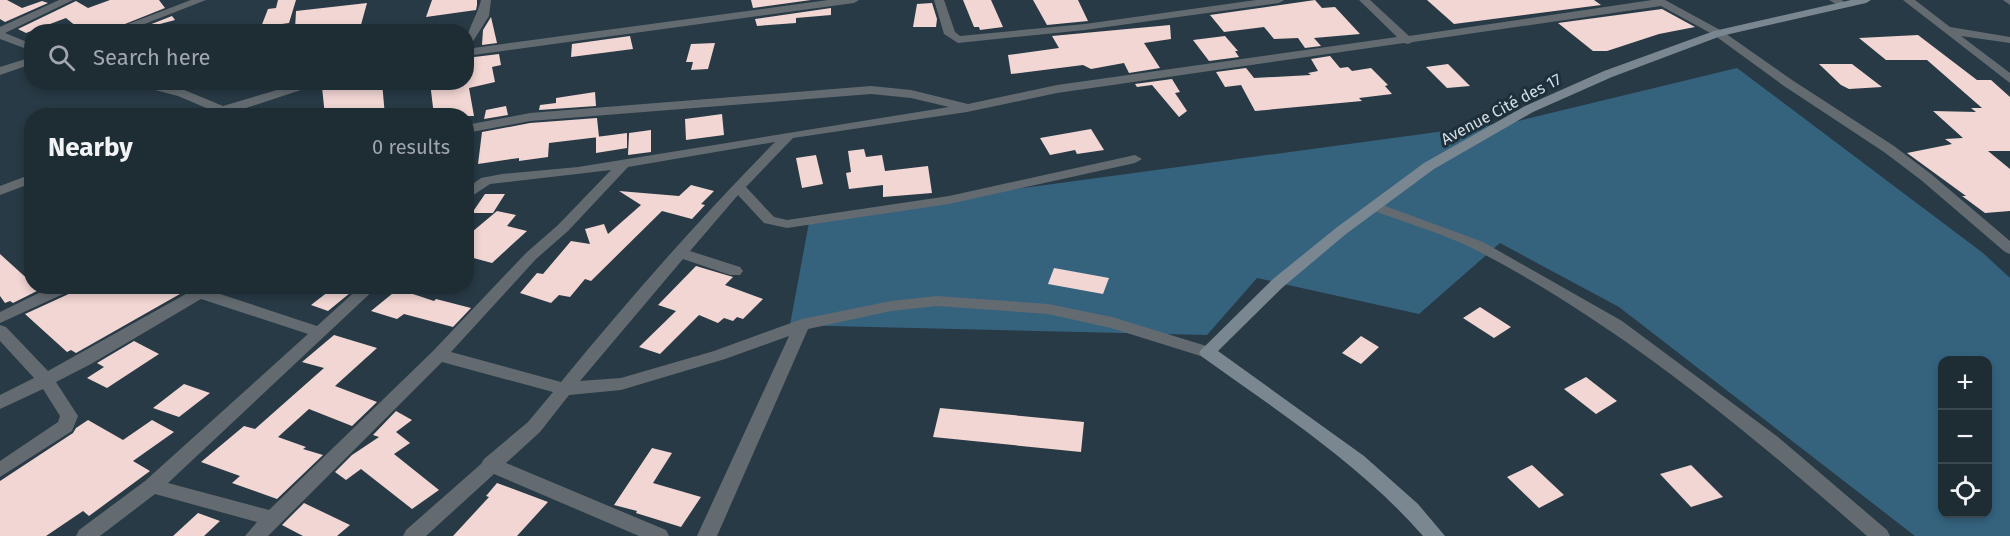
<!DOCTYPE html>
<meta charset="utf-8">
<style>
body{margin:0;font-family:"Fira Sans",sans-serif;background:#26343c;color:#f1f3f6}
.controls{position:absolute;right:18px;bottom:18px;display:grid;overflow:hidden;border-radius:12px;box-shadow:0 3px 9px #0003}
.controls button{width:54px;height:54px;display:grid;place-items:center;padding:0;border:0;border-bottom:2px solid #3c484f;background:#1e2c34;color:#f1f3f6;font:30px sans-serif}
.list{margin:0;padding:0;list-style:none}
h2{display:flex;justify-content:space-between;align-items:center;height:78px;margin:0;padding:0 24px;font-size:26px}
h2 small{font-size:20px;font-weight:400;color:#a1a7ac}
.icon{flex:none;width:33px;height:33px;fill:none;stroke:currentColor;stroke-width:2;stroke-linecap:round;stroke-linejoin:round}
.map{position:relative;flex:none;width:2010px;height:536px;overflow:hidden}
.search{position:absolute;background:#1e2c34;box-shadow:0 3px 9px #0003;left:24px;top:24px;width:450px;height:66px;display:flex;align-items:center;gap:15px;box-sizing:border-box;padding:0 21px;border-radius:24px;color:#a1a7ac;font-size:22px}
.panel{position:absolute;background:#1e2c34;box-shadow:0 3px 9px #0003;left:24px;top:108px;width:450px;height:186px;border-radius:24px}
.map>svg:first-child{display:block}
</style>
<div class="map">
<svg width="2010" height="536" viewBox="0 0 2010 536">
<rect width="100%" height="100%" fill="#283a45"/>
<path fill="#35637e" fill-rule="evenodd" d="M1737 68 1983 253 2010 278V536H1915L1619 307 1500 243 1419 314 1257 278 1207 335 790 325 810 217 1518 121ZM1942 360H1988V514H1942Z"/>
<path fill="#f1d6d3" d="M0 0H7L22 8 42 1 48 3 5 22 0 19Z
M110 0H159L165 8 105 32H83L66 18 26 33 18 29 76 1 88 8Z
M278 0H296L289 23 261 27 268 9 276 8Z
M432 0H477V5L476 10 426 17Z
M751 0H811L753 8Z
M963 0H991L1003 27 980 30 979 27H974Z
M1033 0H1078L1088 21 1047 25Z
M1315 0 1322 8 1335 7 1360 34 1314 38 1321 46 1305 48 1298 38 1274 39 1264 27 1224 32 1210 15Z
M1427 0H1594L1601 5 1454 24Z
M367 3 359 32H342V26L314 32H296L295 29 296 11Z
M932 3 937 19 936 27H913L917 4Z
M831 8V15L796 18V23L757 26 755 19Z
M1662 9 1695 27 1659 34 1607 51H1593L1558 23Z
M172 16 175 20 160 24 170 32H131Z
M491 17 497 43 482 45 483 30Z
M1170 25 1171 39 1144 43 1160 68 1129 73 1124 63 1091 69 1083 65 1011 74 1008 55 1059 48 1052 36Z
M1918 35 1977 80H1991L2010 97V151H1988L2010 169V211L1985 213 1962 196H1966L1907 153 1952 144 1945 139 1963 138 1933 111 1976 112 1971 108H1982L1927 60H1886L1859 38Z
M630 36 633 49 571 57 572 44Z
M1225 36 1238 51H1235L1239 57 1209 61 1193 40Z
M715 43 708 69 691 70 693 62H686L691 44Z
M499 54 501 65 492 67 495 82 469 88 474 116H434L430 82H466V58Z
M1330 56 1340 68 1348 67 1352 71 1371 68 1388 85 1385 86 1392 94 1359 98 1362 101 1255 111 1241 85 1225 87 1216 72 1246 68 1254 78 1311 75 1308 73 1318 71 1311 59Z
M1448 64 1470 86 1447 88 1426 67Z
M1819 64H1852L1882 87 1849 89 1841 85Z
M1172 79 1180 92 1175 93 1187 111 1179 117 1152 85 1137 87 1135 84Z
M362 82H382L385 116H325L322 87 339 83 340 87Z
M595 92 596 106 539 110 540 105 556 103V98Z
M506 106 508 115 484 119 486 110Z
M722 114 724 135 686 140 685 119Z
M597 118 599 137 549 143 548 157 519 161V158L478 164 482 132 530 123Z
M1091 129 1104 150 1077 154 1075 150 1050 155 1040 138Z
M651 130V152L628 155 629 133Z
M627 133V148L596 153V137Z
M864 149 866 157 882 155 885 171 928 166 932 193 883 197V185L849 189 846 173 851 172 848 151Z
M816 155 823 184 802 188 796 158Z
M691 185 714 191 701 204 705 205 692 219 662 211 591 281 585 279 570 297 559 295 551 303 520 293 537 273 543 274 571 241 590 244 585 229 604 224 608 234 641 205 619 191 679 196Z
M485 194H505L493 213H472Z
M497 211 516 215 507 226 527 231 492 263 466 256V237Z
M0 254 32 283V286H47L13 303 10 301 5 303 0 296Z
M696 266 733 277 725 285 763 299 743 319 737 317 733 321 724 318 718 323 699 315 660 354 639 347 676 311 658 305Z
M1054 268 1109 278 1103 294 1048 284Z
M76 286H194L76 353 71 350 67 352 25 314 73 292Z
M333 288 350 293 328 311 311 305Z
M398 289 434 301 436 299 471 308 453 327 404 314 397 319 371 311Z
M1480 307 1511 327 1494 338 1463 318Z
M334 335 377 348 335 386 377 402 352 426 309 409 278 437 306 447 303 449 323 455 277 499 232 483 240 476 201 462 244 426 255 429 324 368 302 362Z
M1361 336 1379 347 1361 364 1342 353Z
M134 341 159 354 107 388 87 378 104 367 97 363Z
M1586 377 1617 401 1596 414 1564 389Z
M184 384 210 393 179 417 153 408Z
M940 408 1084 422 1081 452 933 437Z
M396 411 412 420 396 432 410 443 394 454 439 490 412 509 361 469 346 480 335 472 352 455 379 437 373 435Z
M88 420 123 440 152 420 174 432 133 461 150 471 89 516 83 511 46 536H0V481L73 433 76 428Z
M652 448 672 453 653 483 701 497 681 527 636 513 637 511 614 505Z
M1532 465 1564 495 1539 508 1507 477Z
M1691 465 1723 497 1691 507 1660 474Z
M497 483 548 502 517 536H453L489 497 486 496Z
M304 503 350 525 337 536H303L282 525Z
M198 513 220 521 204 536H173Z"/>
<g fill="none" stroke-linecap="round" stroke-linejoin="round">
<path fill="#636b71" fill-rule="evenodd" d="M59 0H73L5 33 32 44V51L0 39V27Z
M191 0H206L124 32H107Z
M481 0H491L489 16 470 46 466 47C466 30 477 17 481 0Z
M828 0H859L854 3 466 56V49Z
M934 0H944L955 32 960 36 1085 24 1256 0H1284L1279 3 1085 30 958 43 944 34Z
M1359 0H1370L1409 36 1652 0H1665L1722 31 1792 80 1894 146 1931 174 2010 241V254L2005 252 1921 180 1884 152 1784 86 1714 35 1661 6 1413 42 1408 44 1404 43 1057 93 967 112 793 138 746 187 774 217 787 220 949 196 1135 155 1142 159 1135 163 949 204 787 228 764 223 738 195 690 251 740 267 743 271 740 275H730L683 259 580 381 621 378 714 351 802 319 891 301 937 296 1048 304 1112 317 1213 348 1215 352 1213 356 1207 358 1111 328 1048 314 937 306 891 311 808 329 717 536H697L789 336 725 359 621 390 569 395 540 432 506 463 666 530 669 536H639L494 474 426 536H403L406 530 481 464 484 459 528 422 553 392 442 362 268 536H245L257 522 155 494 100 536H76L79 530 145 481 308 334 201 299 91 364 56 382 78 416 72 431 0 477V461L58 422 60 416 43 389 0 409V395L34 378 0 341V325L6 327 48 371 200 286H220L214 292 317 326 361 286H378L168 483 269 510 433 351 526 253 558 225 611 170 490 184 466 200V189L481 178 502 174 578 167 949 107 911 98 871 94 530 121 466 133V125L530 113 871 86 911 90 968 104 1057 85 1397 37ZM775 142C700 218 629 299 561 382L451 352 536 259 568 231 628 167Z
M1829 0H1842L1846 4 1841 7Z
M1903 0H1915L1950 27 2010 37V43L1961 36 2010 73V83Z
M2003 0H2010V5Z
M288 28 294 31 278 32 279 30Z
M32 57V64L0 75V67Z
M125 82H150L182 89 223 106 304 82H325L228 114 197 116 211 110 178 96Z
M32 174V183L0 195V186Z
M1377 203 1483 242 1622 321 1778 437 1887 530 1890 536H1867C1745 429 1619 324 1474 249 1442 233 1405 223 1372 210L1370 207 1372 204Z
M53 286H74L72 290 0 323V312Z"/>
<path fill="#7a8790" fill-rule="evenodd" d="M1851 0H1871L1866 3 1721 36 1612 77 1533 112 1434 169 1346 234 1283 287 1218 351 1364 456 1418 504 1445 536H1423C1360 464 1279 412 1201 356L1199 352 1273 279 1336 228 1424 163 1525 106 1604 71 1714 31Z"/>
</g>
<g text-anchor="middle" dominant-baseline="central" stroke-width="6" stroke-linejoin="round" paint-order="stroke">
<g font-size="16" fill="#d2dde4" stroke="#1e303b">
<text transform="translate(1501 109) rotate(-28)">Avenue Cité des 17</text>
</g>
</g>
</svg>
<div class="controls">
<button>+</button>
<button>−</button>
<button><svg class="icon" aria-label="locate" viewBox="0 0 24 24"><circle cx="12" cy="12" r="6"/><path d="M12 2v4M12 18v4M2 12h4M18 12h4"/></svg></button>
</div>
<div class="search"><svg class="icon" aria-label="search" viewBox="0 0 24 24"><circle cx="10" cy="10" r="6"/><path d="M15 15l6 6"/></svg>Search here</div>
<section class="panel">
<h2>Nearby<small>0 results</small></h2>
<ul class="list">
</ul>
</section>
</div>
